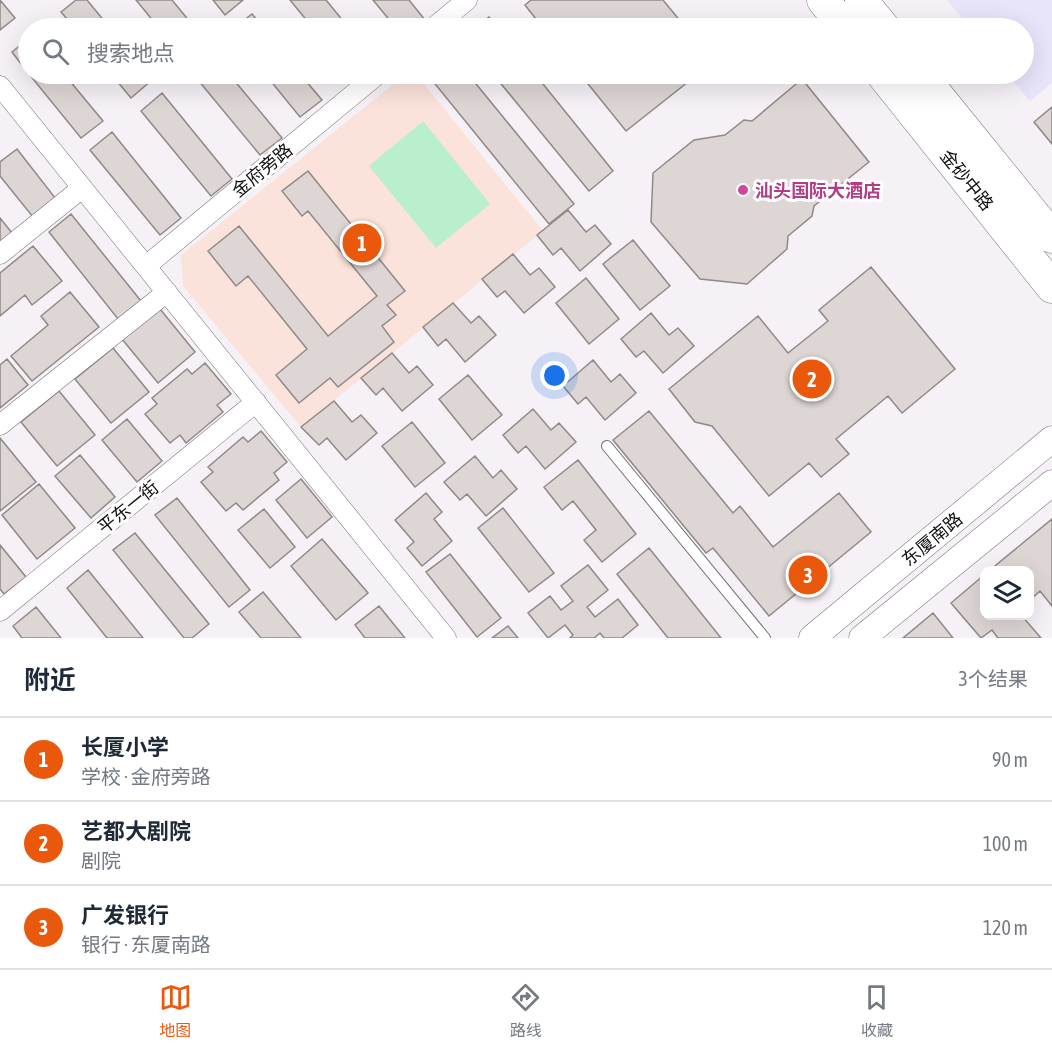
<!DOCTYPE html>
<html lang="zh">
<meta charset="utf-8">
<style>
body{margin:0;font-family:"Asap Condensed","Noto Sans SC",sans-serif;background:#f6f6f7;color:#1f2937}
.controls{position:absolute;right:18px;bottom:18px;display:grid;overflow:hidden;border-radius:12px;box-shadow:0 6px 24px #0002}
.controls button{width:54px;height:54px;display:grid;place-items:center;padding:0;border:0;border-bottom:2px solid #e0e1e3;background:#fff;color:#1f2937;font:30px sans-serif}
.you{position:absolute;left:555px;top:376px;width:21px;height:21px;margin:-15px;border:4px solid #fff;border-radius:50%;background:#1a73e8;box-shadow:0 0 0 9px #1a73e833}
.badge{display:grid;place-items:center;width:39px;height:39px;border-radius:50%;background:#ea580c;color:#fff;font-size:20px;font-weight:700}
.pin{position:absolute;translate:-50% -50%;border:3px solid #fff;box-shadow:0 2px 6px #0006}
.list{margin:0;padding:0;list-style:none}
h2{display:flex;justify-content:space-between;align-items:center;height:78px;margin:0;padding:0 24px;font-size:26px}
h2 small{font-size:20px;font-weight:400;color:#747a83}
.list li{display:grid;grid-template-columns:39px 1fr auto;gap:18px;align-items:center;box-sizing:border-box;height:84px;padding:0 24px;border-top:2px solid #e0e1e3}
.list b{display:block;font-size:22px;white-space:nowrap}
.list p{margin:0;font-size:20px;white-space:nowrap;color:#747a83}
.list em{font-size:20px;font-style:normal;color:#747a83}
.icon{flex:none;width:33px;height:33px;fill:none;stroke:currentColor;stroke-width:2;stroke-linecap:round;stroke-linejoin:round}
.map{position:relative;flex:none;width:1052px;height:638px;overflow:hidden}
.search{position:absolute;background:#fff;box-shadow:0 6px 24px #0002;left:18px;right:18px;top:18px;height:66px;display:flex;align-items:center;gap:15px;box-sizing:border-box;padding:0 21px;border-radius:33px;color:#747a83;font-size:22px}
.sheet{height:330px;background:#fff}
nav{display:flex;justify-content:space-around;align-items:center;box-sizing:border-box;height:84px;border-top:2px solid #e0e1e3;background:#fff;font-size:16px;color:#747a83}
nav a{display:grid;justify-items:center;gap:3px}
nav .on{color:#ea580c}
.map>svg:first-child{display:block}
</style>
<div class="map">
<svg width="1052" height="638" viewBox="0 0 1052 638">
<rect width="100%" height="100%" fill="#f5f1f6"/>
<path fill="#e8e5fb" d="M947 0H1052V83L1030 101 1007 74H1024V28H970Z"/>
<path fill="#fbe2da" d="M406 74H416L543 231 301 427 183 286 181 255Z"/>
<path fill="#baefcd" d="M423 121 490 204 436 248 369 166Z"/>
<path fill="#ddd6d4" stroke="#8f8987" stroke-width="1.5" d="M0 0 15 18 0 30Z
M76 0H87L110 28H75L61 12Z
M136 0H172L195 28H159Z
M213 0H243L225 15Z
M290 0H326L349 28H313Z
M373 0H409L425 20 416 28H396Z
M531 0H663L686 28H543L525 5Z
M252 14 264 28H234Z
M489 17 498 28H474Z
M28 39V73L12 52Z
M29 74H64L103 121 81 138Z
M111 74H147L152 80 131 98Z
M193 74H229L282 138 260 155Z
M265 74H300L322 100 300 117Z
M427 74H468L574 204 549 224Z
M493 74H535L613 171 589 191Z
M580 74H698L626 131Z
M802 79 869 162 814 206 812 216 788 236 787 249 747 284 700 279 651 222 653 173 694 140 725 135 744 120 752 121Z
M162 93 232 179 211 196 141 111Z
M1052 107V144L1034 122Z
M112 132 181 218 160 235 90 150Z
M17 149 56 199 33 217 0 176V162Z
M308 171 405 291 387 305 396 315 382 326 394 342 338 387 330 378 299 403 276 375 307 349 248 276 236 286 208 251 239 226 328 336 377 296 308 211 302 216 282 191Z
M568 210 586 232 595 225 611 244 580 271 561 248 553 255 537 235Z
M71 214 141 301 118 319 49 232Z
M0 218 12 233 0 243Z
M633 240 670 286 640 310 603 264Z
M33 246 62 281 32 305 25 295 0 316V273Z
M513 254 530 275 539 268 555 287 524 313 505 291 497 297 482 279Z
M871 267 955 369 902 413 888 396 836 439 849 454 821 477 809 463 769 496 712 426 695 422 669 389 758 316 788 353 828 321 819 310Z
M586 278 619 319 589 344 556 303Z
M70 292 99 327 32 381 11 356 48 325 41 316Z
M453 303 471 323 479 316 496 335 465 362 446 339 438 346 423 327Z
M160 309 195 352 158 383 122 339Z
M651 313 669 335 678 328 694 346 663 373 644 351 636 357 621 339Z
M113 348 149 392 111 423 75 379Z
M392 353 409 373 417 366 433 385 402 411 383 388 376 395 361 378Z
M7 359 28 385 0 408V365Z
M593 360 611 382 620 374 636 393 605 420 586 397 578 404 563 386Z
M205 363 231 394 217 405 223 412 186 443 180 435 170 443 145 414 157 404 152 398 187 369 192 374Z
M468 375 502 415 472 440 439 399Z
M59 391 95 435 57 466 21 422Z
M334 401 352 422 361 415 377 433 346 460 327 438 319 445 301 427Z
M533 409 551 430 559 423 576 442 545 469 526 446 518 453 503 435Z
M649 411 733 513 740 506 773 547 839 493 871 532 769 616 713 548 706 553 613 440Z
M127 419 162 461 137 482 102 440Z
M412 422 445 463 415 487 382 446Z
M261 431 287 462 274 473 279 480 243 510 236 503 226 511 201 482 213 472 208 467 243 437 248 442Z
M0 438 36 482 0 511Z
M80 455 115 497 91 518 55 476Z
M475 456 493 478 501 470 517 489 486 516 467 494 460 500 444 482Z
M578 460 636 534 602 562 584 540 596 530 573 501 562 510 544 487Z
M301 479 332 517 307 538 276 500Z
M39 484 75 528 37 559 2 515Z
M426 493 442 512 434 519 452 541 422 566 407 548 414 542 395 520Z
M177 498 250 590 229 607 155 515Z
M503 508 554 573 529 592 478 528Z
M264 509 295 547 270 568 238 530Z
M1052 519V606L1040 591 1030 600V570H990Z
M135 533 209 624 192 638H184L113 550Z
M322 539 368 593 336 620 291 566Z
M0 545 26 577 4 594 0 589Z
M649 548 721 638H668L617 574Z
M450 554 501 618 477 637 426 572Z
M588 565 608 590 587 607 595 617 618 599 638 625 622 638H604L600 633 594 638H570L573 635 565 625 548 638 528 613 550 596 561 610 573 601 561 586Z
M88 570 143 638H107L67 588Z
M984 575V616H1022L1041 638H998L992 630 981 638 951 603Z
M263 592 301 638H261L239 612Z
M379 606 405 638H365L355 625Z
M36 607 61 638H22L13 626Z
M933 613 953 638H903Z
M508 626 518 638H492Z"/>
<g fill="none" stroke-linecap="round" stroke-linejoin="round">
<g stroke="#757277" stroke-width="12">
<path id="service" d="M607 446 765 638"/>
</g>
<g stroke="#757277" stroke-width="21">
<path id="minor" d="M433 28 467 0
M0 86 446 638
M0 254 82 188
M146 266 378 74
M0 425 167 292
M0 611 256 402"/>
</g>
<g stroke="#757277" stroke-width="27">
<path id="tertiary" d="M812 638 1052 439
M862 638 1052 483"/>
</g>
<g stroke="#757277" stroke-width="33">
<path id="primary" d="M823 0 846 28
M861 0 884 28
M882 74 1052 287
M920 74 1052 237"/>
</g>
<use href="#service" stroke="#fff" stroke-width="10"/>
<use href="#minor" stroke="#fff" stroke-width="20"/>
<use href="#tertiary" stroke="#fff" stroke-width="26"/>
<use href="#primary" stroke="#fff" stroke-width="32"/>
</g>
<circle fill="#d1479c" stroke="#fff" stroke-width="2" cx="743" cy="190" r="6"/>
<g text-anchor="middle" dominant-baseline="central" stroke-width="6" stroke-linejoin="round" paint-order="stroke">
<g font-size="18" fill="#121113" stroke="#fff">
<text transform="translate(262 170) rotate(-40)">金府旁路</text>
<text transform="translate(967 180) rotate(51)">金砂中路</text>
<text transform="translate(128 507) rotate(-39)">平东一街</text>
<text transform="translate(932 539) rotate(-40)">东厦南路</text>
</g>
<g font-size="18" font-weight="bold" fill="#b23c85" stroke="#fff" text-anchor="start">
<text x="755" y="190">汕头国际大酒店</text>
</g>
</g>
</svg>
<div class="controls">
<button><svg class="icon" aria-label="layers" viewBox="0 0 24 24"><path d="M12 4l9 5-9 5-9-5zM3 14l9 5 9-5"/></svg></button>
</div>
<div class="you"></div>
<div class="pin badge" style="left:362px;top:243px">1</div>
<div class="pin badge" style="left:812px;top:379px">2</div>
<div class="pin badge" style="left:808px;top:575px">3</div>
<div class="search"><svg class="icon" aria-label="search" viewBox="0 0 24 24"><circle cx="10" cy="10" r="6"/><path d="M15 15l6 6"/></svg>搜索地点</div>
</div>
<section class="sheet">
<h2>附近<small>3个结果</small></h2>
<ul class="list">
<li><span class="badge">1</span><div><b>长厦小学</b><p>学校 · 金府旁路</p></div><em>90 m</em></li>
<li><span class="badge">2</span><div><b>艺都大剧院</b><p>剧院</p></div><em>100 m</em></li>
<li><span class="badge">3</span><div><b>广发银行</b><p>银行 · 东厦南路</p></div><em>120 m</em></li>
</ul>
</section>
<nav>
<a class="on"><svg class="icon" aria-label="map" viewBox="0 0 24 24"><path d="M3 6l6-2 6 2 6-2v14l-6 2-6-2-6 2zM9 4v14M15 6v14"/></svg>地图</a>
<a><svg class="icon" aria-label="directions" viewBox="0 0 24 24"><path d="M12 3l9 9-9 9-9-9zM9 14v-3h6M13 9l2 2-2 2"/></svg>路线</a>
<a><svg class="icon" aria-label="saved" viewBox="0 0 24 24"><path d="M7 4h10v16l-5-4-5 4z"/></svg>收藏</a>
</nav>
